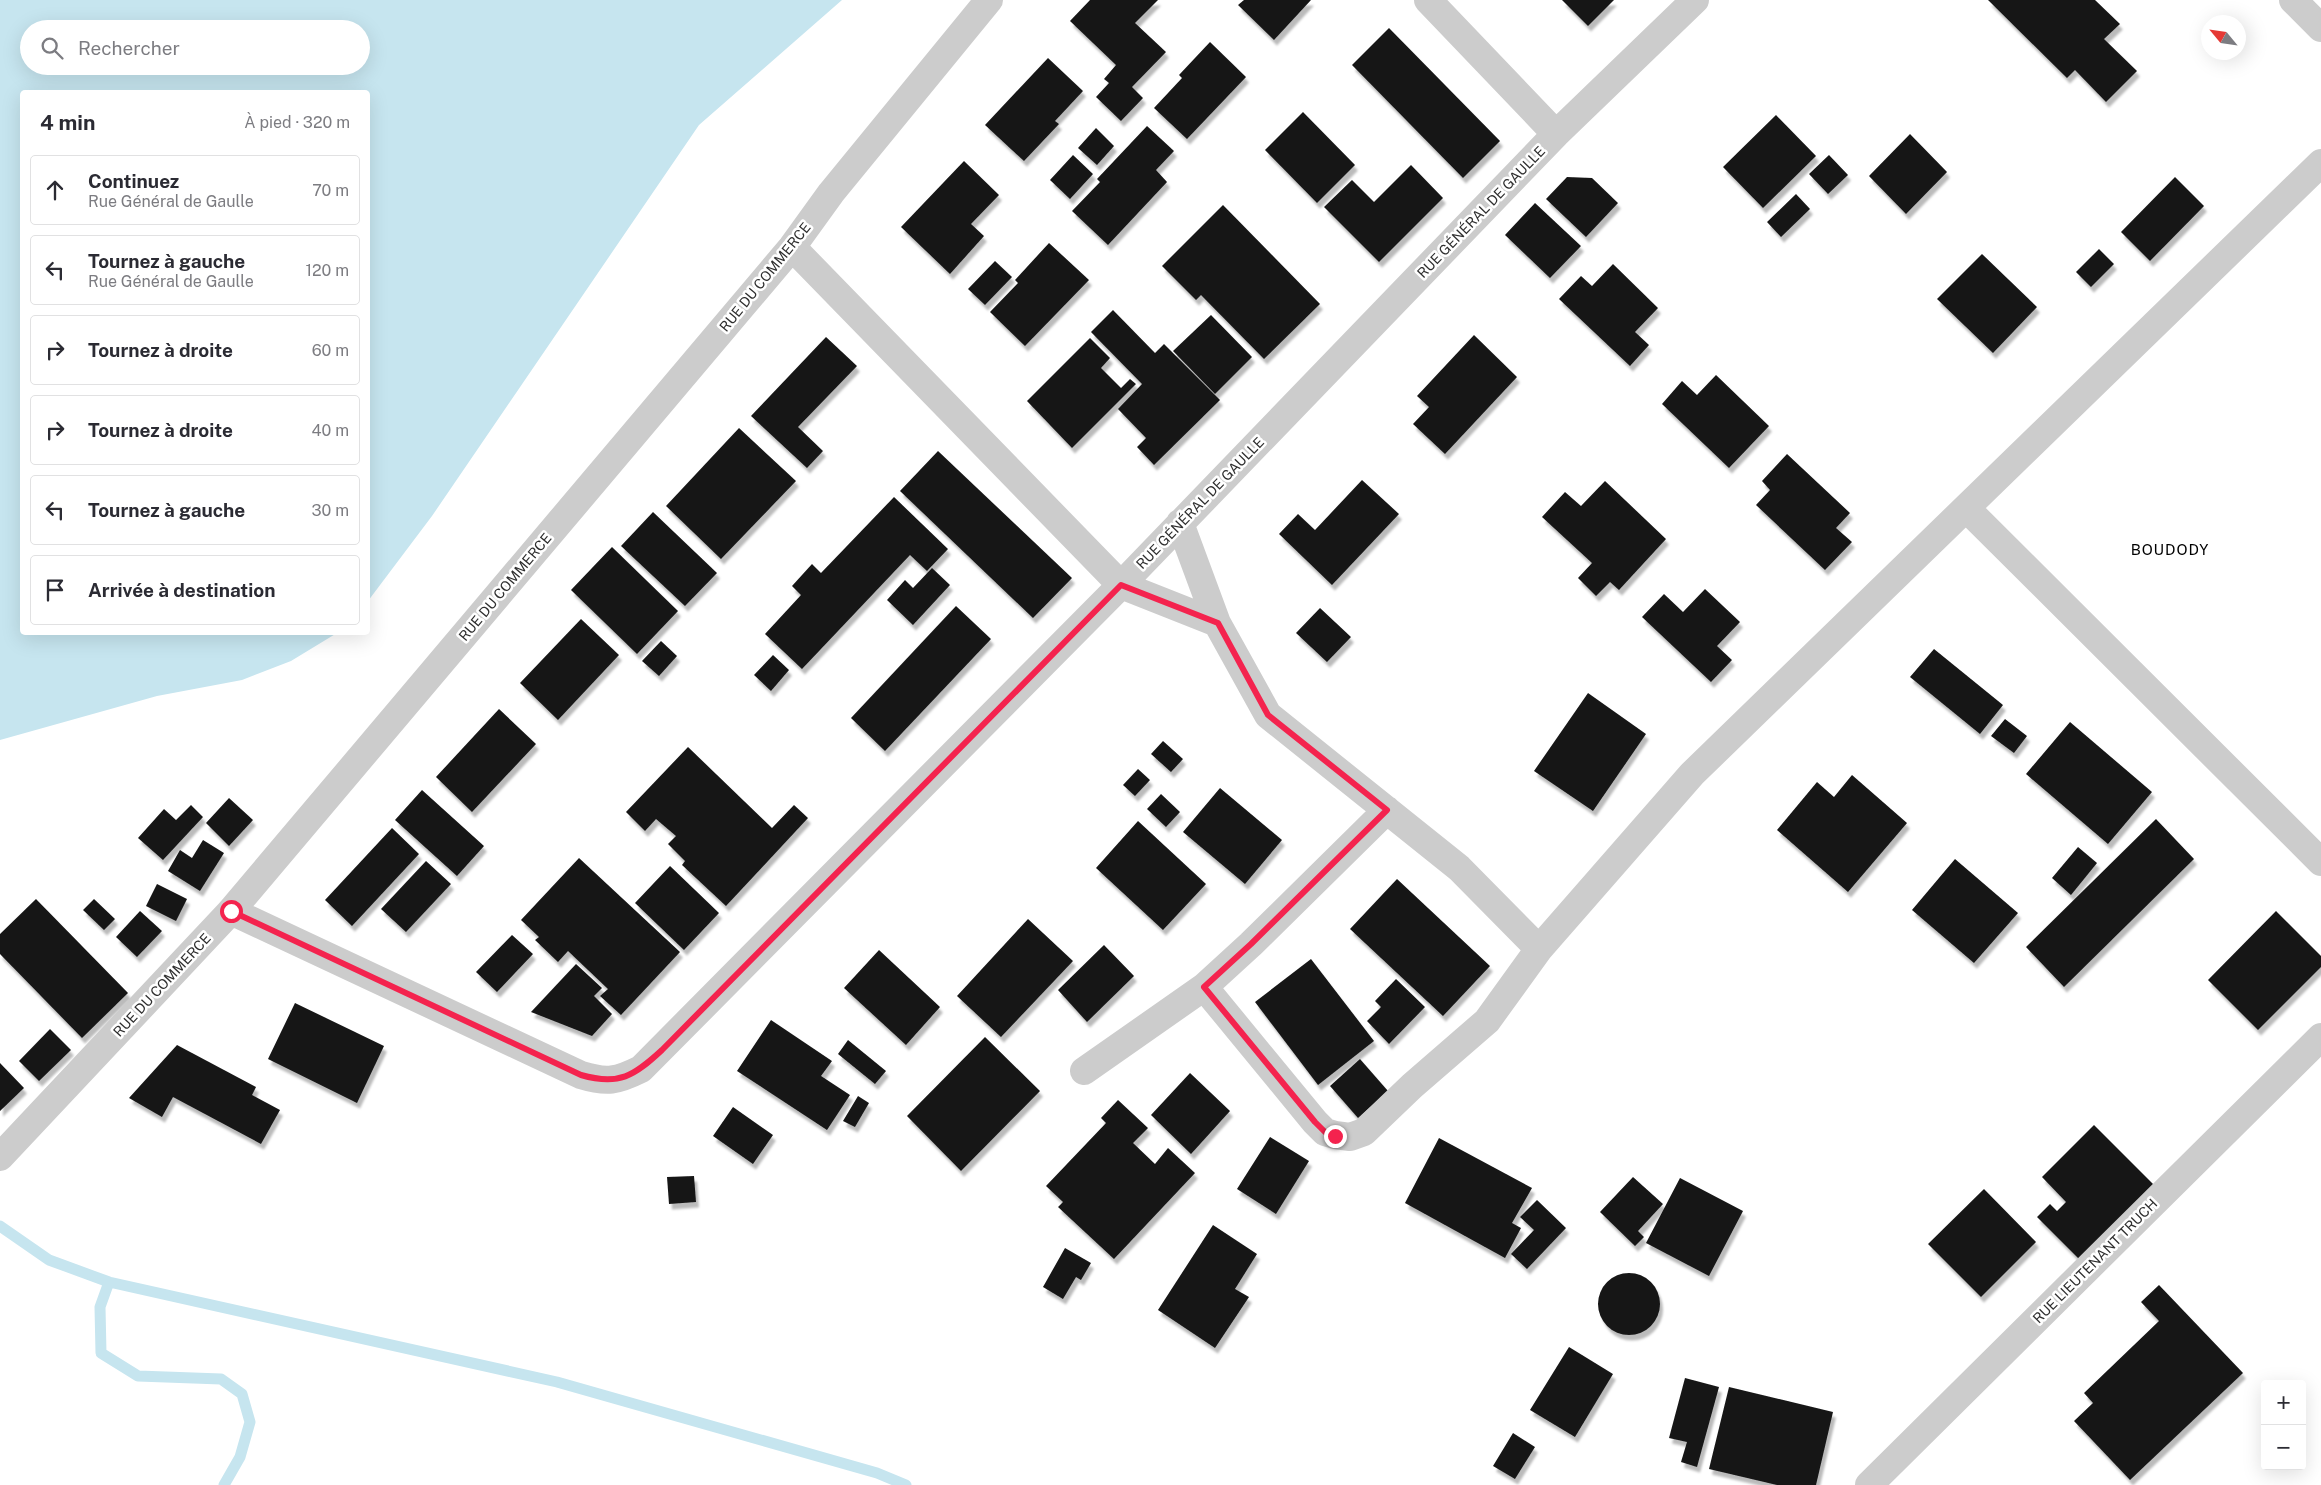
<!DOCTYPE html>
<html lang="fr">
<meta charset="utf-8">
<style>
body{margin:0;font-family:"Public Sans",sans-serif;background:#f2f2f3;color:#2b2b33}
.controls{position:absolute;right:15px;bottom:15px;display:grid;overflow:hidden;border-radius:5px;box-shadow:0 5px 20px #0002}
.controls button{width:45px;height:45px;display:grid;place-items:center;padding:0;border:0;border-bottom:1px solid #e1e1e2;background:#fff;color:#2b2b33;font:25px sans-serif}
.compass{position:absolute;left:2201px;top:15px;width:45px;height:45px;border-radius:50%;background:#fff;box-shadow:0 5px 20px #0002;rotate:299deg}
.stop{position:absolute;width:15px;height:15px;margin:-11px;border:4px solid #f4234e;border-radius:50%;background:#fff}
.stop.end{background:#f4234e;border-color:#fff;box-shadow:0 1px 5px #0008}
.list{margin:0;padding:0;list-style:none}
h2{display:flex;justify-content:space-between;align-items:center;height:65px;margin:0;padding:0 20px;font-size:21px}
h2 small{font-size:16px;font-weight:400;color:#7c7c81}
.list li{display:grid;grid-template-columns:32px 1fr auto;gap:15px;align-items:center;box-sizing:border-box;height:70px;margin:0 10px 10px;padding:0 10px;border:1px solid #e1e1e2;border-radius:5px}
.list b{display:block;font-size:19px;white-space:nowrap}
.list p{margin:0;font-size:16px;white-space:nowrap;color:#7c7c81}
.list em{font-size:16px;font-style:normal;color:#7c7c81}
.icon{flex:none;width:28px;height:28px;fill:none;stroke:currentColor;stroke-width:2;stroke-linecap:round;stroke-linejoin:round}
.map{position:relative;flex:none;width:2321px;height:1485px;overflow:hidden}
.search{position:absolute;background:#fff;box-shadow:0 5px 20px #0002;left:20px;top:20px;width:350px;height:55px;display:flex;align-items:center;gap:12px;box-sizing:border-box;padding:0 18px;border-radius:28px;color:#7c7c81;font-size:19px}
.panel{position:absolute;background:#fff;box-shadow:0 5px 20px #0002;left:20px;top:90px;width:350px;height:545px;border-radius:5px}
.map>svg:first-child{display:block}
</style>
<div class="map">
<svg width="2321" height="1485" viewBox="0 0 2321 1485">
<defs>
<filter id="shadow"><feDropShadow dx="3" dy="5.5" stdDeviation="1" flood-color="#0004"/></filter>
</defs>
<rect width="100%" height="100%" fill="#fff"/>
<path fill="#c6e5ef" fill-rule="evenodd" d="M0 0H842L699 125 432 516 368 601V92H22V632L337 633 291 661 242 680 157 696 0 740ZM29 29H361V66H29Z"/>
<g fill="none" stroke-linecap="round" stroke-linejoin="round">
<path stroke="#c6e5ef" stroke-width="11" d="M0 1226 49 1260 109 1282 557 1382 877 1473 906 1485
M109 1282 100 1307 101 1353 138 1376 221 1379 242 1394 250 1422 240 1457 224 1485"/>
</g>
<path fill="#161616" filter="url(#shadow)" d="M1090 0H1158L1135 23 1166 52 1132 87 1143 98 1121 121 1096 97 1109 83 1104 79 1116 65 1070 21Z
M1244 0H1311L1274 40 1238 5Z
M1562 0H1614L1588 26Z
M1988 0H2095L2120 24 2104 39 2137 71 2106 102 2075 70 2067 78Z
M1389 28 1500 141 1463 178 1352 65Z
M1210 42 1246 77 1187 139 1154 108 1182 78 1179 75Z
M1048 58 1083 91 1055 121 1059 124 1024 161 985 125Z
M1303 112 1355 165 1317 203 1265 150Z
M1776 115 1816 156 1763 208 1723 167Z
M1147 126 1174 151 1156 170 1167 182 1108 245 1072 211 1100 182 1097 179Z
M1096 128 1114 146 1097 165 1078 148Z
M1910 134 1947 172 1906 214 1869 176Z
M1073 155 1093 174 1070 199 1050 180Z
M1829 155 1848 175 1828 194 1809 174Z
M964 161 999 195 971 224 984 236 950 274 901 227Z
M1411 165 1443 198 1379 262 1324 207 1352 180 1374 202Z
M1567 177 1592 178 1618 203 1586 237 1546 199Z
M2175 177 2204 206 2150 261 2121 232Z
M1796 194 1810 209 1781 237 1767 222Z
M1535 203 1581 246 1550 278 1505 235Z
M1223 205 1320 304 1264 359 1201 295 1196 300 1162 266Z
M1049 243 1089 280 1025 346 990 312 1018 283 1015 280Z
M2099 249 2114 264 2091 287 2076 272Z
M1982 254 2037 307 1993 353 1937 299Z
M995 261 1012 277 985 305 968 289Z
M1613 264 1658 308 1635 332 1649 345 1630 366 1559 299 1581 276 1592 286Z
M1113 310 1155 353 1164 344 1220 400 1154 465 1137 447 1146 438 1118 409 1142 384 1091 332Z
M1211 315 1252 357 1215 394 1173 351Z
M1474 335 1517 377 1445 454 1413 424 1429 407 1417 396Z
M826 337 857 366 798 427 823 451 807 468 751 416Z
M1090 338 1110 358 1101 368 1121 388 1130 379 1136 384 1072 448 1027 401Z
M1716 375 1769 426 1729 468 1662 404 1682 381 1697 395Z
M739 428 796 481 721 559 666 506Z
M938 451 1072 578 1033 618 900 491Z
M1787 454 1850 513 1836 528 1852 542 1825 570 1756 505 1770 490 1762 481Z
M1362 480 1399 514 1332 585 1279 534 1298 514 1315 530Z
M1605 481 1666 539 1619 590 1610 582 1596 596 1578 578 1592 563 1542 517 1565 492 1581 506Z
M894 497 948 549 927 571 910 555 802 669 765 634 801 595 792 586 812 564 821 573Z
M653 512 717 573 685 606 621 546Z
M612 547 678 611 637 654 571 590Z
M932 568 950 585 913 625 887 600 905 580 913 588Z
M1705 589 1740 622 1717 646 1732 660 1711 682 1642 617 1664 594 1683 612Z
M956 606 991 639 885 751 851 718Z
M1320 608 1351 637 1327 662 1296 633Z
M581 619 619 655 558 720 520 683Z
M661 641 677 656 659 676 642 661Z
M1934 649 2003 705 1980 734 1910 677Z
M773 655 789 670 771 691 754 675Z
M1588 693 1646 734 1593 811 1534 771Z
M499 709 536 744 472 812 436 777Z
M2005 719 2027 736 2014 753 1991 736Z
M2070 722 2152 792 2108 844 2026 774Z
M1163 741 1183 759 1171 772 1151 754Z
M688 747 772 828 794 805 808 818 726 906 682 865 685 861 668 844 676 836 656 819 645 831 626 812Z
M1138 769 1150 780 1135 796 1123 785Z
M1852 775 1907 823 1848 892 1777 830 1817 782 1834 797Z
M1220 788 1282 840 1245 884 1183 832Z
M422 790 484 846 457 876 395 820Z
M1161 794 1180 812 1166 827 1147 809Z
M229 798 253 820 229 846 206 823Z
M191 805 203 817 163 860 138 838 164 809 176 820Z
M2156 819 2194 859 2064 987 2026 947Z
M1138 821 1206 884 1163 930 1096 868Z
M392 828 419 854 352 926 325 900Z
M203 840 224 853 200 891 168 871 180 850 192 858Z
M2078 847 2097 863 2071 895 2052 878Z
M579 858 680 952 621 1015 600 996 608 989 568 951 558 962 535 940 539 937 521 920Z
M1955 859 2018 913 1974 963 1912 910Z
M426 861 451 884 406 932 381 909Z
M670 866 719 913 684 950 635 903Z
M1397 879 1490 966 1443 1016 1350 929Z
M157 884 187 899 176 921 146 906Z
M36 899 128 993 82 1038 0 954V934Z
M94 899 115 919 104 930 83 910Z
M140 911 162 931 137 957 116 937Z
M2276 911 2321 956V967L2258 1030 2208 980Z
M1028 919 1073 961 1001 1037 957 996Z
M512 935 533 954 497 992 476 972Z
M1104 945 1134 976 1087 1022 1058 990Z
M879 950 940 1007 906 1045 844 988Z
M1311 959 1374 1041 1318 1085 1255 1002Z
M576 964 602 988 594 996 612 1014 592 1036 531 1012Z
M1396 979 1425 1007 1389 1044 1367 1021 1381 1007 1375 1001Z
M295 1003 384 1046 357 1103 268 1059Z
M771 1020 832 1061 821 1076 850 1095 827 1130 737 1071Z
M50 1029 71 1050 39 1081 19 1061Z
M985 1037 1040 1091 961 1171 907 1116Z
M848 1040 886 1071 875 1084 838 1054Z
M177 1045 256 1087 252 1095 280 1110 261 1144 173 1097 162 1117 129 1098Z
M1360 1059 1388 1091 1358 1118 1330 1086Z
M0 1063 24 1088 0 1111Z
M1190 1073 1230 1111 1191 1154 1151 1115Z
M858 1096 869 1103 855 1127 843 1121Z
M1118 1100 1148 1128 1133 1143 1155 1164 1168 1148 1195 1173 1114 1259 1058 1207 1063 1202 1046 1186 1106 1123 1101 1118Z
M733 1107 773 1135 753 1164 713 1136Z
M2094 1125 2155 1186 2081 1261 2037 1217 2050 1204 2057 1211 2066 1202 2042 1177Z
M1270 1137 1309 1161 1276 1214 1237 1189Z
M1439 1138 1532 1188 1512 1223 1521 1228 1505 1258 1405 1203Z
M694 1176 696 1202 669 1204 667 1177Z
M1633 1177 1663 1204 1638 1231 1644 1237 1635 1246 1600 1212Z
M1680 1178 1743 1211 1709 1276 1646 1243Z
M1984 1189 2036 1242 1981 1297 1928 1244Z
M1537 1200 1566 1228 1527 1269 1511 1254 1534 1230 1520 1217Z
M1213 1225 1257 1254 1235 1289 1249 1297 1215 1348 1158 1310Z
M1065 1248 1091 1263 1081 1280 1076 1277 1063 1299 1043 1287Z
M1598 1304a31 31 0 1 1 62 0a31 31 0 1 1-62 0Z
M2159 1285 2243 1373 2130 1480 2074 1421 2093 1403 2084 1393 2159 1321 2141 1302Z
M1569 1347 1613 1374 1575 1437 1530 1410Z
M1685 1378 1719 1387 1697 1467 1681 1462 1687 1442 1669 1438Z
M1729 1387 1833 1412 1816 1485H1777L1709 1469Z
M1513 1433 1535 1447 1515 1479 1493 1466Z"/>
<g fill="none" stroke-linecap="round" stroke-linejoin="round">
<path stroke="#ccc" stroke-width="28" d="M1428 0 1556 134
M2293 0 2321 28
M792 247 1121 585 1217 623
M1966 508 2321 862
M1180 523 1217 623 1268 715 1459 868 1539 949
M231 911 581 1075C607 1083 617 1081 641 1069L1121 585 1556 134 1695 0
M1204 987 1315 1122 1325 1132 1335 1135 1350 1137 1364 1132 1412 1086 1487 1021 1539 949 1692 774 2321 163
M1084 1071 1204 987 1251 944 1387 810
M0 1157 231 911 792 247 831 193 989 0
M1869 1485 2321 1037"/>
</g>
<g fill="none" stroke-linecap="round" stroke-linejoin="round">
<path stroke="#f4234e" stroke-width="6" d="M231 911 581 1075C619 1086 634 1076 662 1050L1121 585 1218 623 1268 715 1387 810 1251 944 1204 987 1315 1122 1325 1132 1335 1136"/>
</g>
<g text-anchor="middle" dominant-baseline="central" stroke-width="5" stroke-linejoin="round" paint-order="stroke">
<g font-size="14" fill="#2f2f2f" stroke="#fff">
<text transform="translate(1481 212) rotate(-46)">RUE GÉNÉRAL DE GAULLE</text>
<text transform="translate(765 277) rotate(-51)">RUE DU COMMERCE</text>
<text transform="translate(1200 503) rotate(-46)">RUE GÉNÉRAL DE GAULLE</text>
<text transform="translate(505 587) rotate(-50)">RUE DU COMMERCE</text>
<text transform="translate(162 985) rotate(-47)">RUE DU COMMERCE</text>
<text transform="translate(2095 1261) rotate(-45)">RUE LIEUTENANT TRUCH</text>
</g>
<g font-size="15" letter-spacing="1" fill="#000" stroke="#fff">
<text x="2170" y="549">BOUDODY</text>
</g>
</g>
</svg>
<div class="controls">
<button>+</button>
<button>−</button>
</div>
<svg class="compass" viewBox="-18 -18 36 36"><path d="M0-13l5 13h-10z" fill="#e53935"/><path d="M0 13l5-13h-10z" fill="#7c7c81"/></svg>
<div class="stop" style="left:231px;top:911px"></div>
<div class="stop end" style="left:1335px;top:1136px"></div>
<div class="search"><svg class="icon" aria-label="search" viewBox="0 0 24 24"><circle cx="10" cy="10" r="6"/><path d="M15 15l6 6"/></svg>Rechercher</div>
<section class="panel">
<h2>4 min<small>À pied · 320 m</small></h2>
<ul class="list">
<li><svg class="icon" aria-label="ahead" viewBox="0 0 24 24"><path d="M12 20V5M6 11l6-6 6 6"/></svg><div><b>Continuez</b><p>Rue Général de Gaulle</p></div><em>70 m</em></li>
<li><svg class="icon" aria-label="left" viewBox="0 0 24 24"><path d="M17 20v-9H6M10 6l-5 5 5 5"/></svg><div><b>Tournez à gauche</b><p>Rue Général de Gaulle</p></div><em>120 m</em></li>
<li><svg class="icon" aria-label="right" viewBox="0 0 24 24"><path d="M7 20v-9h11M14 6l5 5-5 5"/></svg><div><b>Tournez à droite</b></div><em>60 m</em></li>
<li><svg class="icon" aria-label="right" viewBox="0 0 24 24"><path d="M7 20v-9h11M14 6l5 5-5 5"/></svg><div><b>Tournez à droite</b></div><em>40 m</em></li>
<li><svg class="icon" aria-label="left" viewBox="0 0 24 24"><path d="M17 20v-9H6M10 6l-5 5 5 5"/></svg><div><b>Tournez à gauche</b></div><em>30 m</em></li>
<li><svg class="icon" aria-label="arrive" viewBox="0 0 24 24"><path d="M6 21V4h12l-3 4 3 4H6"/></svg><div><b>Arrivée à destination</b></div></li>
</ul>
</section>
</div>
